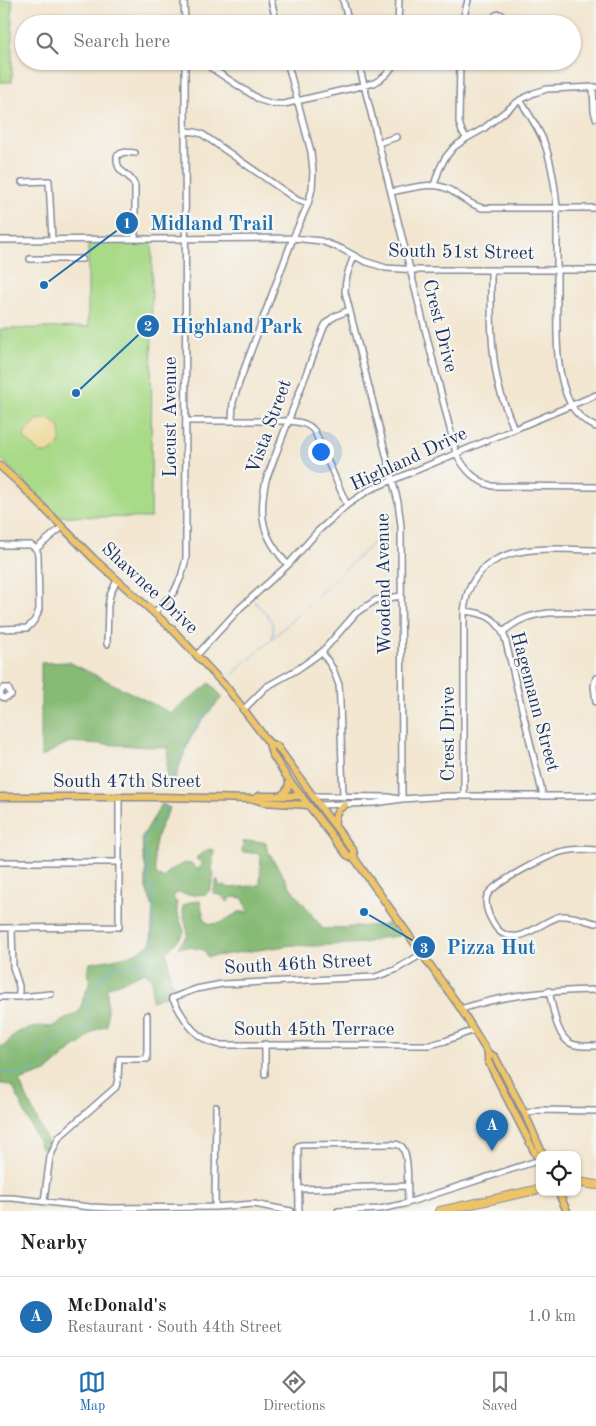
<!DOCTYPE html>
<meta charset="utf-8">
<style>
body{margin:0;font-family:"Old Standard TT",serif;background:#f6f6f6;color:#202124}
.controls{position:absolute;right:15px;bottom:15px;display:grid;overflow:hidden;border-radius:10px;box-shadow:0 1px 4px #0004}
.controls button{width:45px;height:45px;display:grid;place-items:center;padding:0;border:0;border-bottom:1px solid #e0e0e0;background:#fff;color:#202124;font:25px sans-serif}
.you{position:absolute;left:320px;top:451px;width:18px;height:18px;margin:-12px;border:4px solid #fff;border-radius:50%;background:#1a73e8;box-shadow:0 0 0 8px #1a73e833}
.badge{display:grid;place-items:center;width:32px;height:32px;border-radius:50%;background:#1f6fb2;color:#fff;font-size:16px;font-weight:700}
.pin{position:absolute;translate:-50% -41px;filter:drop-shadow(0 1px 2px #0008)}
.pin::after{content:'';position:absolute;top:26px;width:18px;height:15px;background:inherit;clip-path:polygon(0 0,100% 0,50% 100%)}
.list{margin:0;padding:0;list-style:none}
h2{display:flex;justify-content:space-between;align-items:center;height:65px;margin:0;padding:0 20px;font-size:21px}
h2 small{font-size:16px;font-weight:400;color:#757577}
.list li{display:grid;grid-template-columns:32px 1fr auto;gap:15px;align-items:center;box-sizing:border-box;height:80px;padding:0 20px;border-top:1px solid #e0e0e0}
.list b{display:block;font-size:19px;white-space:nowrap}
.list p{margin:0;font-size:16px;white-space:nowrap;color:#757577}
.list em{font-size:16px;font-style:normal;color:#757577}
.icon{flex:none;width:28px;height:28px;fill:none;stroke:currentColor;stroke-width:2;stroke-linecap:round;stroke-linejoin:round}
.map{position:relative;flex:none;width:596px;height:1211px;overflow:hidden}
.search{position:absolute;background:#fff;box-shadow:0 1px 4px #0004;left:15px;right:15px;top:15px;height:55px;display:flex;align-items:center;gap:12px;box-sizing:border-box;padding:0 18px;border-radius:28px;color:#757577;font-size:19px}
.sheet{height:145px;background:#fff}
nav{display:flex;justify-content:space-around;align-items:center;box-sizing:border-box;height:70px;border-top:1px solid #e0e0e0;background:#fff;font-size:14px;color:#757577}
nav a{display:grid;justify-items:center;gap:2px}
nav .on{color:#1f6fb2}
.map>svg:first-child{display:block}
</style>
<div class="map">
<svg width="596" height="1211" viewBox="0 0 596 1211">
<rect width="100%" height="100%" fill="#f6f6f2"/>
<filter id="ink" filterUnits="userSpaceOnUse"><feTurbulence type="fractalNoise" baseFrequency=".02" numOctaves="2"/><feDisplacementMap in="SourceGraphic" scale="10" xChannelSelector="R" yChannelSelector="G"/><feConvolveMatrix kernelMatrix="1 2 1 2 8 2 1 2 1" color-interpolation-filters="sRGB"/></filter>
<filter id="wash" filterUnits="userSpaceOnUse"><feTurbulence type="fractalNoise" baseFrequency=".0096" numOctaves="4" result="noise"/><feDisplacementMap in="SourceGraphic" scale="20" xChannelSelector="R" yChannelSelector="G"/><feGaussianBlur stdDeviation="1.12" result="paint"/><feColorMatrix in="noise" values="0 0 0 0 0 0 0 0 0 0 0 0 0 0 0 0 0 1.4 0 .05"/><feComposite in="paint" operator="in"/></filter>
<g filter="url(#wash)">
<rect width="100%" height="100%" fill="#f2e6d0"/>
<path fill="#a9da88" stroke="#628473" d="M0 0H12V82H0Z
M152 242 151 518 58 516 25 482 0 458V329L88 327V243Z"/>
<path fill="#86ba74" stroke="#507469" d="M69 662 171 713 210 683 222 697 200 723 189 741 173 784H166L168 748 69 742 41 757V663Z
M162 804 170 808C158 830 149 850 157 876L164 878 169 871 184 863 192 864 197 869 202 866V861L197 860V857L209 849 214 850 212 867 214 876 210 890 206 894 195 895 176 893 173 898 177 903V911L184 932C180 940 171 946 166 953 169 959 168 964 169 970 170 978 173 984 177 991L152 1001V978L145 972 107 988V1026L95 1030 82 1043 74 1047 46 1072 19 1081 49 1145 47 1148H41L13 1087 4 1084H0V1046L5 1045 17 1032 40 1026 51 1027 80 1011C81 1007 82 1003 83 999 86 989 93 983 87 972L90 963C111 959 134 958 151 943L153 907 146 888V870L143 855 142 837Z
M251 841 266 842 267 850 291 888 323 929 383 925 390 922 400 936 381 938 365 943 313 946 293 945 208 957 204 950 190 947H178L188 935C187 925 182 916 183 906L190 902 200 901 205 922 213 924 220 923 239 912H248L243 898 232 897 228 902 222 896 213 893 217 879 220 887 225 886 231 888 260 885 261 854 242 852 243 842Z"/>
<path fill="#eeda9e" stroke="#84847e" d="M44 419C47 419 50 420 52 421 66 427 62 450 48 453 45 453 42 453 40 453L24 438V434L37 420Z"/>
<g fill="none" stroke-linecap="round" stroke-linejoin="round">
<path stroke="#6daee1" stroke-width="1" d="M271 640 391 526
M233 675 240 667 271 640C279 624 266 614 255 602
M170 788C177 754 196 726 215 698
M0 1072 19 1074 33 1070 49 1055 51 1041 88 1029 92 1023C89 1016 86 1007 88 999 92 989 99 989 101 975L109 971 111 966 122 967 137 963 147 957 152 947 154 906 153 895 148 879V864L144 841 145 836 163 816 165 807"/>
</g>
</g>
<g filter="url(#ink)">
<g fill="none" stroke-linecap="round" stroke-linejoin="round">
<g stroke="#868a97" stroke-width="8">
<path id="minor" d="M184 0 185 23
M271 0 277 24
M343 0 349 24
M185 22 276 21
M398 24 399 0
M462 24 468 0
M487 24 496 15 500 14 502 15 503 24
M358 61 456 453C465 470 474 480 492 486L596 487
M460 61 459 122 462 132 467 138
M185 62H202L260 100 273 104H284L374 83C384 78 391 72 395 61
M593 87 594 111 596 118
M520 100C528 113 538 127 544 142 552 163 555 186 557 208 557 237 557 267 557 296 557 330 554 373 571 405 576 414 586 423 596 427
M185 131 195 132 202 134 297 200 308 204
M378 143 397 137
M135 153C127 152 123 151 117 156 116 176 130 171 135 186V239
M22 182 49 181 52 239
M434 185 439 170 445 158 454 147 467 138 483 129 520 100 534 93 547 89 596 87
M391 192C409 189 433 180 450 190 461 197 469 204 482 208H596
M0 240 293 238 321 241 342 249 364 261 386 268 417 270H596
M354 256C349 269 345 278 345 292L398 502 401 526 402 799
M30 259H82
M491 271C491 307 490 343 497 378 500 396 508 413 514 429
M186 421H288C298 422 308 422 315 432L347 505
M232 421 233 402 239 383 293 238 308 204 312 189 313 171 311 152 287 61
M0 545H31L36 549 62 527
M288 565C262 536 258 517 266 480L324 327C329 317 339 315 349 310
M464 611C484 613 497 617 505 638L543 796
M155 612 174 592 181 577 186 559 185 61
M0 629 27 628C34 623 37 618 39 609L38 554 36 549
M503 632C508 628 513 624 519 621 541 609 572 613 596 613
M107 644 108 606 110 595 117 580
M322 652 333 669 339 685 340 702 343 797
M197 655 240 608 288 565 318 531 347 505 369 490 596 395
M596 678 594 686 596 702
M0 693 3 688H8L11 695 5 698 2 697 0 693
M243 710 266 687 298 669 322 652 356 613 376 600 401 596
M313 796 388 797 399 799
M464 796V611C465 605 466 598 468 592 489 539 551 550 596 550
M319 805 375 803 402 799 447 796H596
M596 850C586 849 575 849 565 851 553 852 491 884 487 896 485 902 487 910 489 915 493 923 497 932 506 935 526 942 543 919 562 916 573 915 585 921 596 923
M0 862H120
M0 928 119 927V796
M12 928 13 967 19 986V997
M422 954 395 970 375 977 222 984 196 989 172 998C185 1020 194 1040 221 1045H430L445 1041 474 1030
M549 991C553 1006 556 1038 572 1044 579 1047 589 1046 596 1046
M0 997H19L51 994
M461 1009C507 994 548 991 596 990
M265 1074V1044
M525 1114 538 1110 596 1111
M299 1189 407 1186
M0 1198H12L90 1207 111 1208 215 1207 254 1204 291 1211
M44 1201 50 1157 59 1137 116 1087 118 1079 119 1059H147V1015
M215 1207 216 1107
M299 1211 298 1149V1146L301 1145 393 1144C395 1144 399 1145 401 1146 410 1153 407 1190 408 1202
M338 1211 380 1209 404 1204 540 1160"/>
</g>
<g stroke="#868a97" stroke-width="9">
<path id="major" d="M0 466 19 483 94 559 173 630 215 675 228 689 269 743 272 754 289 780 347 855 355 859
M269 743 277 746 325 813 353 850 355 859 461 1009 488 1053 495 1057 525 1114 543 1155
M280 796C287 792 289 788 289 780
M0 797H160L254 799 263 802 308 805
M254 799 259 796H302
M335 826C334 816 336 810 345 805
M488 1053V1061L536 1155 540 1158
M558 1192 567 1211"/>
</g>
<g stroke="#868a97" stroke-width="10">
<path id="highway" d="M577 1182 596 1185
M440 1211 540 1189"/>
</g>
<use href="#minor" stroke="#fff" stroke-width="5"/>
<use href="#major" stroke="#eec469" stroke-width="6"/>
<use href="#highway" stroke="#eec469" stroke-width="8"/>
</g>
</g>
<g text-anchor="middle" dominant-baseline="central" stroke-width="4.5" stroke-linejoin="round" paint-order="stroke">
<g font-size="19" fill="#1b2f5e" stroke="#f6f6f2">
<text transform="translate(461 253) rotate(1)">South 51st Street</text>
<text transform="translate(439 326) rotate(76)">Crest Drive</text>
<text transform="translate(171 417) rotate(-90)">Locust Avenue</text>
<text transform="translate(270 427) rotate(-70)">Vista Street</text>
<text transform="translate(409 460) rotate(-25)">Highland Drive</text>
<text transform="translate(385 584) rotate(-91)">Woodend Avenue</text>
<text transform="translate(149 589) rotate(43)">Shawnee Drive</text>
<text transform="translate(534 702) rotate(75)">Hagemann Street</text>
<text transform="translate(449 734) rotate(-90)">Crest Drive</text>
<text x="127" y="782">South 47th Street</text>
<text transform="translate(298 965) rotate(-3)">South 46th Street</text>
<text x="314" y="1030">South 45th Terrace</text>
</g>
</g>
<path fill="none" stroke="#1f6fb2" stroke-width="2" d="M44 285L127 223M76 393L148 326M364 912L424 947"/>
<g fill="#1f6fb2" stroke="#f6f6f2" stroke-width="2">
<circle cx="44" cy="285" r="5"/>
<circle cx="76" cy="393" r="5"/>
<circle cx="364" cy="912" r="5"/>
<circle cx="127" cy="223" r="12"/>
<circle cx="148" cy="326" r="12"/>
<circle cx="424" cy="947" r="12"/>
</g>
<g font-size="15" text-anchor="middle" font-weight="bold" fill="#fff">
<text x="127" y="228">1</text>
<text x="148" y="331">2</text>
<text x="424" y="953">3</text>
</g>
<g font-size="20" text-anchor="middle" font-weight="bold" fill="#1f6fb2" stroke="#f6f6f2" stroke-width="4.5" stroke-linejoin="round" paint-order="stroke">
<text x="212" y="230">Midland Trail</text>
<text x="237" y="333">Highland Park</text>
<text x="491" y="954">Pizza Hut</text>
</g>
</svg>
<div class="controls">
<button><svg class="icon" aria-label="locate" viewBox="0 0 24 24"><circle cx="12" cy="12" r="6"/><path d="M12 2v4M12 18v4M2 12h4M18 12h4"/></svg></button>
</div>
<div class="you"></div>
<div class="pin badge" style="left:492px;top:1151px">A</div>
<div class="search"><svg class="icon" aria-label="search" viewBox="0 0 24 24"><circle cx="10" cy="10" r="6"/><path d="M15 15l6 6"/></svg>Search here</div>
</div>
<section class="sheet">
<h2>Nearby<small></small></h2>
<ul class="list">
<li><span class="badge">A</span><div><b>McDonald's</b><p>Restaurant · South 44th Street</p></div><em>1.0 km</em></li>
</ul>
</section>
<nav>
<a class="on"><svg class="icon" aria-label="map" viewBox="0 0 24 24"><path d="M3 6l6-2 6 2 6-2v14l-6 2-6-2-6 2zM9 4v14M15 6v14"/></svg>Map</a>
<a><svg class="icon" aria-label="directions" viewBox="0 0 24 24"><path d="M12 3l9 9-9 9-9-9zM9 14v-3h6M13 9l2 2-2 2"/></svg>Directions</a>
<a><svg class="icon" aria-label="saved" viewBox="0 0 24 24"><path d="M7 4h10v16l-5-4-5 4z"/></svg>Saved</a>
</nav>
